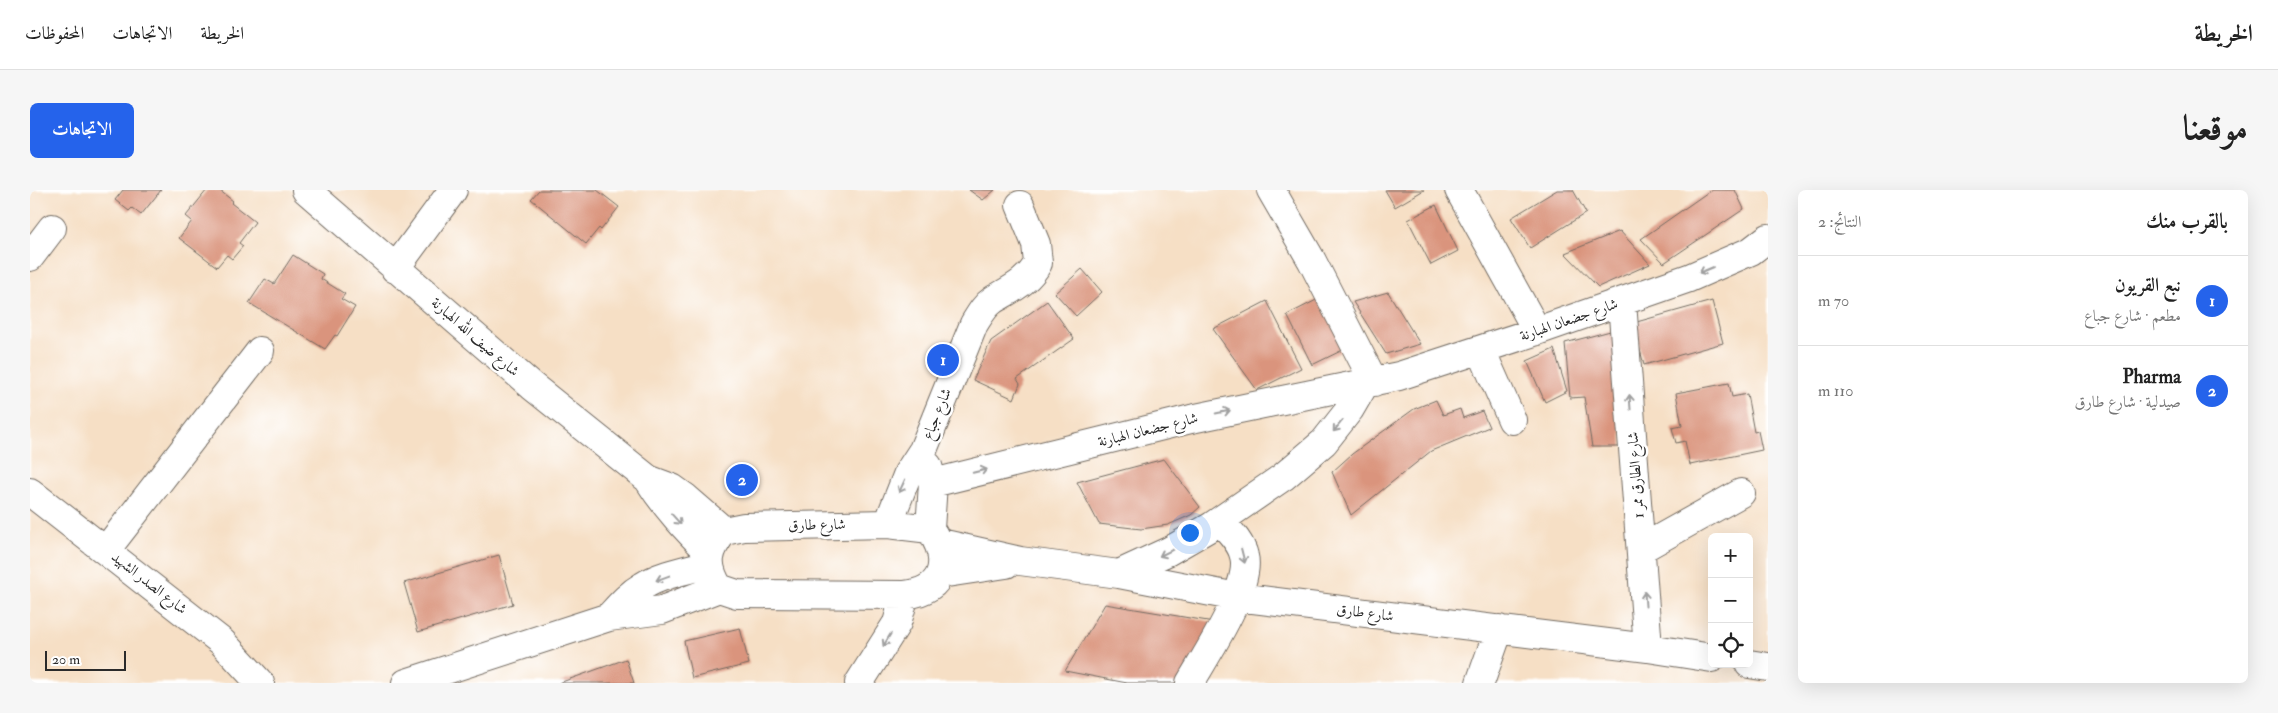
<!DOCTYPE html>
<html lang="ar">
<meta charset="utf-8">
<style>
body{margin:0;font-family:"IM FELL Double Pica",Amiri,serif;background:#f6f6f6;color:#222;direction:rtl}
.controls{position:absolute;right:15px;bottom:15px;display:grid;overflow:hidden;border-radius:8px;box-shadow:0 5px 20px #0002}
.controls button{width:45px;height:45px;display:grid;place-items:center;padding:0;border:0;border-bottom:1px solid #e0e0e0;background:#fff;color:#222;font:25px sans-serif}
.scale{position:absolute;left:15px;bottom:12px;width:81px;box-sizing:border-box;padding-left:5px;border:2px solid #2b2b2b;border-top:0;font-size:14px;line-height:18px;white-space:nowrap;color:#2b2b2b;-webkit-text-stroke:4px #fff;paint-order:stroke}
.you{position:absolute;left:1159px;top:342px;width:18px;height:18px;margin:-12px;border:4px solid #fff;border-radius:50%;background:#1a73e8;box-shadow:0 0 0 8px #1a73e833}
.badge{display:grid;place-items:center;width:32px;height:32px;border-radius:50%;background:#2563eb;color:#fff;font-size:16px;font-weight:700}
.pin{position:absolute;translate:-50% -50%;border:2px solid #fff;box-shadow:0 1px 5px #0006}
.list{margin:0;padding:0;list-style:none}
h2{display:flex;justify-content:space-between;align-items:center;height:65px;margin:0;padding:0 20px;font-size:21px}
h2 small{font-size:16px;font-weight:400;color:#767676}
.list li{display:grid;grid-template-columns:32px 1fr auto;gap:15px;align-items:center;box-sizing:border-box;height:90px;padding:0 20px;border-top:1px solid #e0e0e0}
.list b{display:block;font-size:19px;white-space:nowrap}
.list p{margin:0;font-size:16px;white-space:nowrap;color:#767676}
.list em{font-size:16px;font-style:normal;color:#767676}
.icon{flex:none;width:28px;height:28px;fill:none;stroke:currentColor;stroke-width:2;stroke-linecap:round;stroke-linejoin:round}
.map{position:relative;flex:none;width:1738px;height:493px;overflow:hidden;direction:ltr;border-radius:8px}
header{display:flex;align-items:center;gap:30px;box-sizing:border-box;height:70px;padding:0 25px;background:#fff;border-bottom:1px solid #e0e0e0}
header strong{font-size:24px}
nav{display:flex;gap:28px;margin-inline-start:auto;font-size:18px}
.intro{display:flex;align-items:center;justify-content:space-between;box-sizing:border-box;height:120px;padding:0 30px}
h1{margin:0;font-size:35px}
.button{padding:12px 22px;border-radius:8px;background:#2563eb;color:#fff;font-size:18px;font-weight:700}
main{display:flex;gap:30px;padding:0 30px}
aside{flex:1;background:#fff;border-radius:8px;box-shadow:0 5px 20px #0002}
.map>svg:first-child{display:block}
</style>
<header>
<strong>الخريطة</strong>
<nav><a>الخريطة</a><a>الاتجاهات</a><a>المحفوظات</a></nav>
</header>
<div class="intro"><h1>موقعنا</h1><a class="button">الاتجاهات</a></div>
<main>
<aside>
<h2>بالقرب منك<small>النتائج: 2</small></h2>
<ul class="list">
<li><span class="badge">1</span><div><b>نبع القريون</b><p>مطعم · شارع جباع</p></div><em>70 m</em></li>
<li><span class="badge">2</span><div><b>Pharma</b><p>صيدلية · شارع طارق</p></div><em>110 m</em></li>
</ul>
</aside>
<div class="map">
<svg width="1738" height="493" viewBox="0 0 1738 493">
<rect width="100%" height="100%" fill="#fff"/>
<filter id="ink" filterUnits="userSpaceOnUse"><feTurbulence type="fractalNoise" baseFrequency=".02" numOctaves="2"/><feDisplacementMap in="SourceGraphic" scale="10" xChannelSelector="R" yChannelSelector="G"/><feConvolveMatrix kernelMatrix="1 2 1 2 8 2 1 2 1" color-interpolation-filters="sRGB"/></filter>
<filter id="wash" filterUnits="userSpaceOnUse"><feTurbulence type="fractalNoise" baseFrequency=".0096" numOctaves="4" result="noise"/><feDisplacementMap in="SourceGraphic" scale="20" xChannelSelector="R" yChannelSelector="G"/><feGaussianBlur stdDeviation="1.12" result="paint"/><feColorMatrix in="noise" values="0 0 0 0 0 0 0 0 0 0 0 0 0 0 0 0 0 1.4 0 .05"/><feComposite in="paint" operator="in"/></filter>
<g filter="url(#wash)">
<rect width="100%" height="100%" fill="#f6dfc5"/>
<g id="blocks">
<path fill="#da947d" d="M93 0H131L111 25 102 18 99 21 85 10Z
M177 0H189L203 11 201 13 225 32 209 53 213 56 202 69 197 65 187 77 149 48 162 31 156 26Z
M509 0H567L589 17 571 40 569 38 556 54 501 9Z
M939 0H965L953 10Z
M1355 0H1394L1365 17Z
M1527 0H1543L1556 23 1500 58 1481 28Z
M1681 0H1705L1714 19 1634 73 1611 49Z
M1406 15 1428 61 1401 75 1378 30Z
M1590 41 1620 74 1568 97 1535 63Z
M263 65 293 84 291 89 315 104 311 109 325 117 307 146 305 145 295 159 219 113 235 89 244 94Z
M1052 79 1072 102 1046 126 1025 103Z
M1358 102 1390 154 1356 164 1323 112Z
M1298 104 1323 155 1282 175 1257 125Z
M1017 111 1044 149 987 189 990 194 984 209 943 190 961 151Z
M1237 111 1271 178 1227 200 1183 139Z
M1682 111 1693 153 1614 175 1603 133Z
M1588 139 1592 257H1562L1554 207 1540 208 1535 153Z
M1524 159 1537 201 1515 212 1497 171Z
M1699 193 1702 207 1717 204 1724 242 1728 241 1732 260 1660 275 1655 251 1646 253 1642 238 1652 236 1646 203Z
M1406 210 1413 225 1430 219 1433 228 1452 221 1459 237 1401 261 1321 325 1302 282 1322 264 1384 219Z
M1134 269 1170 317 1161 325 1138 335 1111 339 1069 334 1047 292Z
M469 365 483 414 388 442 374 393Z
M1075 414 1184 432 1155 493H1097L1035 481Z
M710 438 719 474 662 488 654 451Z
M596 469 604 493H529Z"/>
</g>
</g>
<g filter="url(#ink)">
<use href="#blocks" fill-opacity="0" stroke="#726a61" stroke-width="1"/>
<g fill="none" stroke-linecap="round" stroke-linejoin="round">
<g stroke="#726a61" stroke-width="30">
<path id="minor" d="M276 0 502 196 618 289 642 298 656 308 694 341
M1241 0 1282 71 1344 192
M1429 0 1507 141
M0 67 22 38
M365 79 423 0
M1592 112 1618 458
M1451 160 1482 230
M898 276 903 293 900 339
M618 289C636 318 656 339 680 363
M903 293 1161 229 1369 186 1507 141 1659 88 1721 61 1738 48
M0 302 192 452 230 493
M858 334 900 339C921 370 916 400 875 405L707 404 689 398C675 375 677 362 694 341L714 337Z
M858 334 878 283 893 260 944 134C949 126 954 116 963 110 981 99 998 92 1008 73L1006 54 990 15
M910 353 990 371 1089 384 1207 407 1618 458 1682 468
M1611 359 1711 303
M76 360 230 161
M910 384 976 374
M1089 384 1139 361 1182 336 1253 287 1294 252 1320 219 1334 195
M579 427C589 416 599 404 613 396 632 384 657 380 679 374
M1719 474 1738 477
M376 493 579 427 632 420 689 398
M829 493 867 433 875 405
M1160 493C1176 465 1222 396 1214 366 1211 352 1199 341 1190 331
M1450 493 1469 439"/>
</g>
<use href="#minor" stroke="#fff" stroke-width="28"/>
</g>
<defs><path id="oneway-shaft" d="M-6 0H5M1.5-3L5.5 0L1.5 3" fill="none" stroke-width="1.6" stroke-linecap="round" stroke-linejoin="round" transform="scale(1.25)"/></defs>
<g stroke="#a0a0a0">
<use href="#oneway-shaft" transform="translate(1676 80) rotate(157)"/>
<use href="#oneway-shaft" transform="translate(1600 212) rotate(-94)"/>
<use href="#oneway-shaft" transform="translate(1193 222) rotate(-11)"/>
<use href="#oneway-shaft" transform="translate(1308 236) rotate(129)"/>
<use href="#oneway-shaft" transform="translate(950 281) rotate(-14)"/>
<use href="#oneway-shaft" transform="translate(872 296) rotate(115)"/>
<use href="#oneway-shaft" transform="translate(646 329) rotate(48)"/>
<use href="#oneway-shaft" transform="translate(1136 363) rotate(154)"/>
<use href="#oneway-shaft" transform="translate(1213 366) rotate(76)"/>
<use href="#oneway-shaft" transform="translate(633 388) rotate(160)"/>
<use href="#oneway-shaft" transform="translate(1615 409) rotate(-94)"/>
<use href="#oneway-shaft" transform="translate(857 450) rotate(121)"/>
</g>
</g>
<g text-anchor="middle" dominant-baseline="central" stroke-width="5" stroke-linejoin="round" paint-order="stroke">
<g font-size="15" fill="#2b2b2b" stroke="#fff">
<text transform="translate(1539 130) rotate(-19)">شارع جضعان الهبارنة</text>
<text transform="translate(445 147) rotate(41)">شارع ضيف الله الهبارنة</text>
<text transform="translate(907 224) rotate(-68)">شارع جباع</text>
<text transform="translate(1118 240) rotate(-14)">شارع جضعان الهبارنة</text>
<text transform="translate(1606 285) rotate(-94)">شارع الطارق ممر 1</text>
<text transform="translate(787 335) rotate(-1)">شارع طارق</text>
<text transform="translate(119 393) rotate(38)">شارع الصدر الشهيد</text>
<text transform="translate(1335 423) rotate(7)">شارع طارق</text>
</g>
</g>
</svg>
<div class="controls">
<button>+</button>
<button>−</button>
<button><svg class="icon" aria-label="locate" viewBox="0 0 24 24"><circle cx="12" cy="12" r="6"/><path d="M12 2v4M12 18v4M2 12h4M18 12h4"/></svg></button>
</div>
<div class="scale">20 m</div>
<div class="you"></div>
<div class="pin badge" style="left:913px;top:170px">1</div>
<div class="pin badge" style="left:712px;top:290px">2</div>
</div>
</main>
